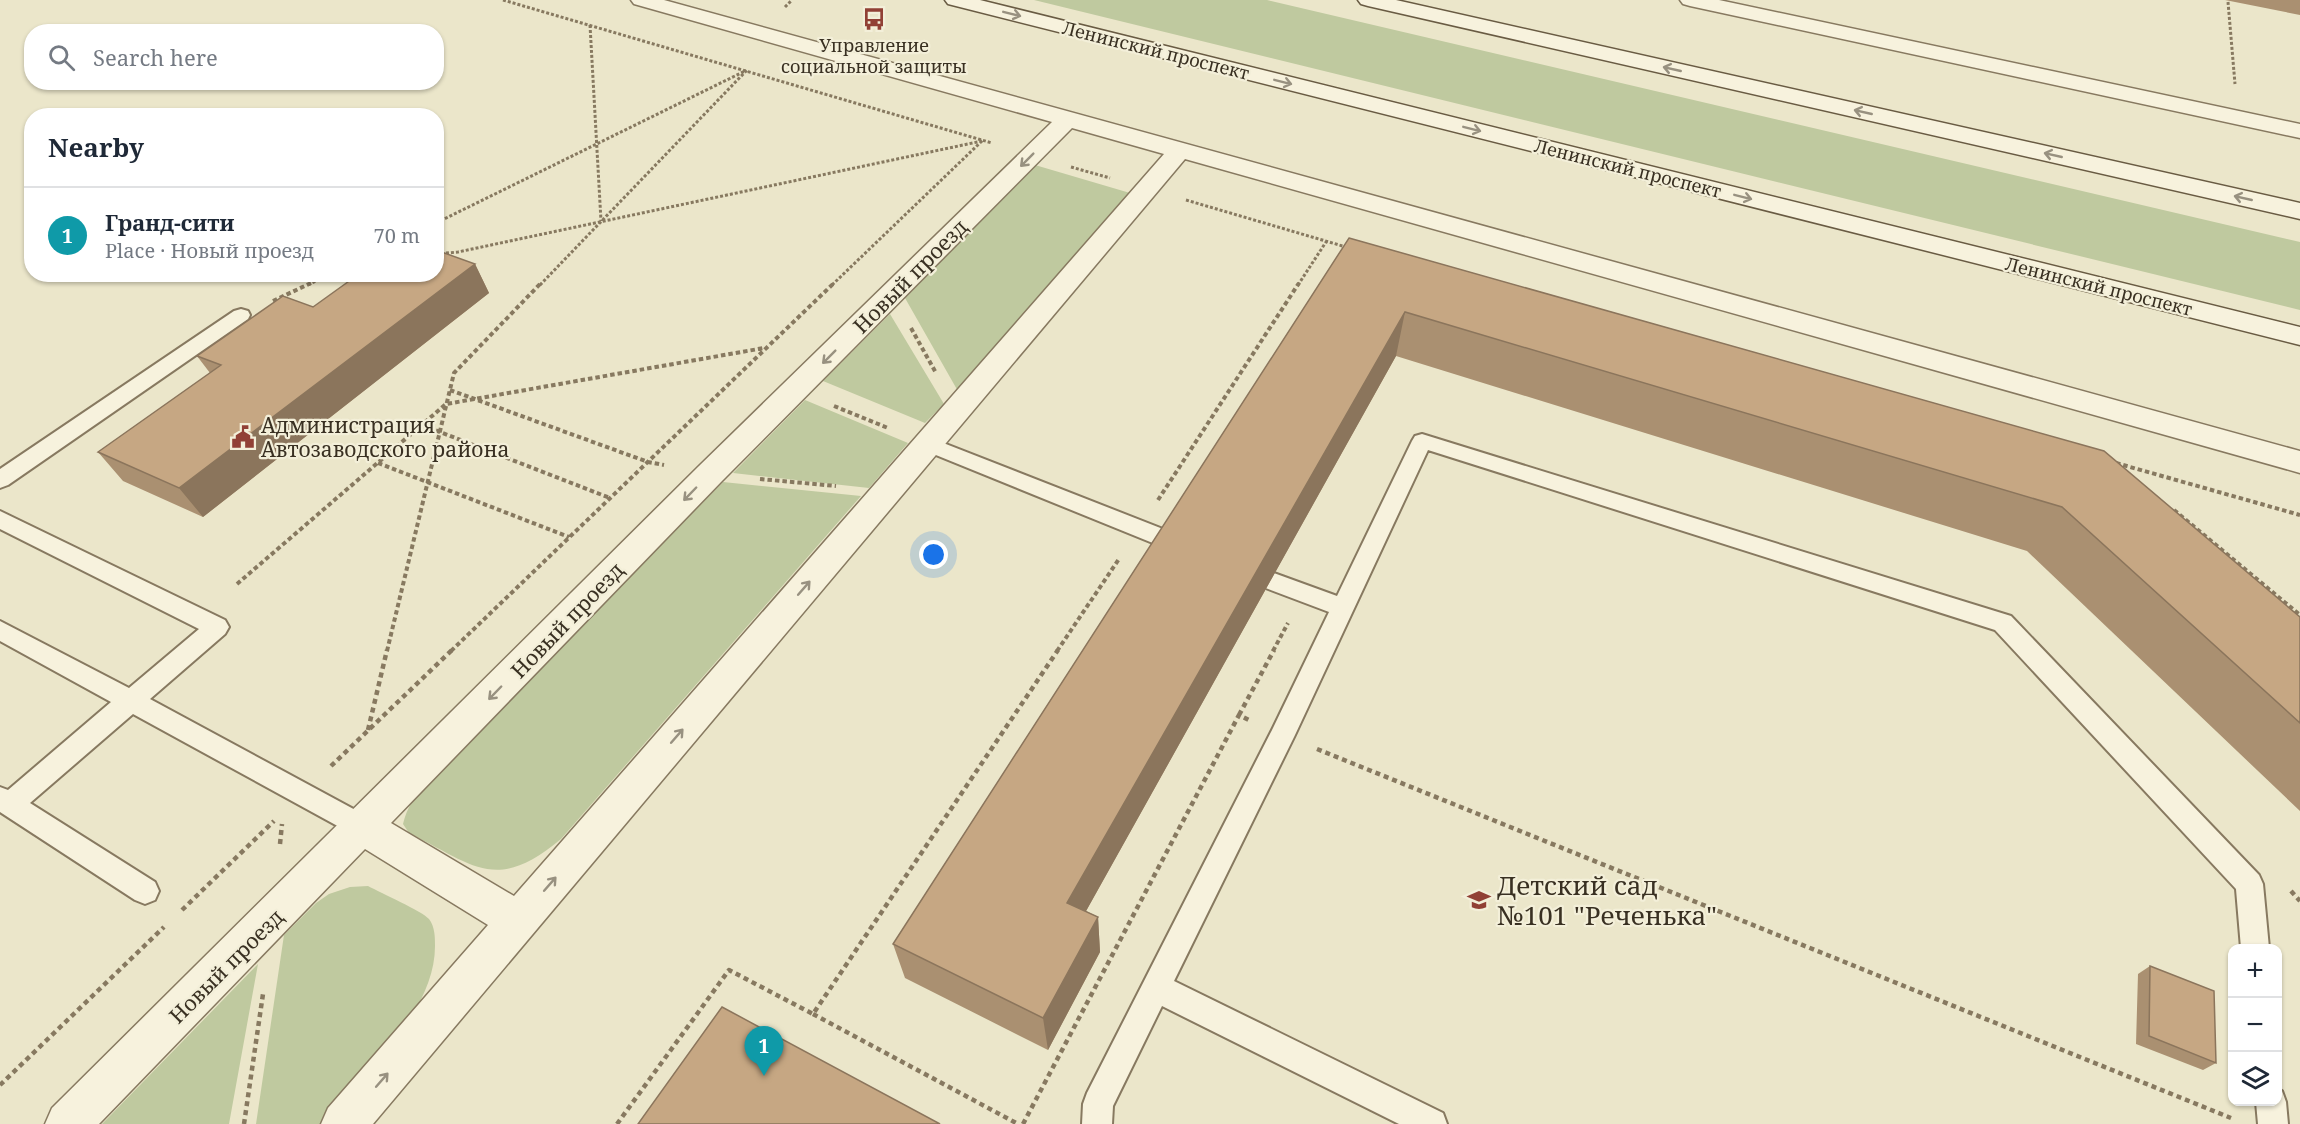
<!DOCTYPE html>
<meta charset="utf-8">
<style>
body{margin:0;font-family:"Noto Serif",serif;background:#f6f6f7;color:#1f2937}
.controls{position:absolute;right:18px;bottom:18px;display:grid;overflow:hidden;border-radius:12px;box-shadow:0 2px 4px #0004}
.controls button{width:54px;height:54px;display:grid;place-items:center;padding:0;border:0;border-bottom:2px solid #e0e1e3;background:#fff;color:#1f2937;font:30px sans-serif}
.you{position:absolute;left:934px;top:555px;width:21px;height:21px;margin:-15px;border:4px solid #fff;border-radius:50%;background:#1a73e8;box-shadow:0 0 0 9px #1a73e833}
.badge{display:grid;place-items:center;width:39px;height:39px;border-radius:50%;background:#914035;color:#fff;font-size:20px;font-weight:700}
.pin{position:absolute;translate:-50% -50px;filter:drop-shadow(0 2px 3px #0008)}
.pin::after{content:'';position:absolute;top:32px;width:21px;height:18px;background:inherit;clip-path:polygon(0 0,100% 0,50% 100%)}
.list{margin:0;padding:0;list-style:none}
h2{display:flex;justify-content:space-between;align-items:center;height:78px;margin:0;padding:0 24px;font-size:26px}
h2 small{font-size:20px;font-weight:400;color:#747a83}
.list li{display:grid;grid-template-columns:39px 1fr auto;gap:18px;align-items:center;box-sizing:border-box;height:96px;padding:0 24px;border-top:2px solid #e0e1e3}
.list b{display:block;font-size:22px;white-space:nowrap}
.list p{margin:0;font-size:20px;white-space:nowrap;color:#747a83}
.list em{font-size:20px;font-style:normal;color:#747a83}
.icon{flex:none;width:33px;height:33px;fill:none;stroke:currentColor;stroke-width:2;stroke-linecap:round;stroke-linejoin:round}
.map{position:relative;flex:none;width:2300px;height:1124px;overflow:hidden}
.search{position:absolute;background:#fff;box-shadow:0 2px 4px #0004;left:24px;top:24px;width:420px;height:66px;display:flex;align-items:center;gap:15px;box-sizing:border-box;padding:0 21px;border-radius:24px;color:#747a83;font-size:22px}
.panel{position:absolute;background:#fff;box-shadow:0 2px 4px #0004;left:24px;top:108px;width:420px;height:174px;border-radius:24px}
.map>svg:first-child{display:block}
</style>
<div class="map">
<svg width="2300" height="1124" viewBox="0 0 2300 1124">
<rect width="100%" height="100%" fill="#ebe6ca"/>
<path fill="#bfc99f" d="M1034 0H1267L2300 242V310Z
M1035 165 1130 193 959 393 905 298Z
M890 314 944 404 925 423 823 381Z
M805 400 908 443 869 488 733 473Z
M723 482 861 496 561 839C496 893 475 866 409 833L403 824C407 807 415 796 426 783Z
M368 886C381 893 422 911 429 919 435 927 435 937 435 946 435 1013 362 1077 320 1124H256L284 935 316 903 329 894 350 887Z
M258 964 229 1124H102Z"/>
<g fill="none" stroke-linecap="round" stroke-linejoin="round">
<g stroke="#877960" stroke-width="4">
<path id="service" d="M241 309 248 311 250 315 248 319 8 485 0 488V469L234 311Z
M1422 434 2011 616 2259 875 2263 884 2269 948H2241L2236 889 1995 630 1428 450 1295 735 1174 981 1443 1113 1447 1124H1399L1162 1006 1113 1106 1112 1124H1082L1083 1104 1087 1093 1273 728 1329 612 1263 587 1260 581 1263 575 1271 572 1337 596 1412 441 1415 436Z
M928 437 1186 538 1189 544 1186 550 1178 552 1170 550 921 449 918 444 921 439Z
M0 511 225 620 229 627 225 634 150 699 372 819 376 827 372 835 363 839 354 835 133 714 30 803 155 882 159 891 155 900 145 904 135 900 0 812V787L8 790 111 702 0 641V621L129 688 199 629 0 529Z
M2278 1089 2282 1091 2286 1102 2288 1124H2258L2256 1102H2278Z"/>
</g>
<g stroke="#877960" stroke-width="3">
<path id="minor" d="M631 0H664L2300 451V473L1185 159 373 1124H321L328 1108 488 925 365 849 99 1124H45L52 1108 699 466 1052 122 634 4ZM1072 128 1164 154 514 896 391 823 721 482Z
M1680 0H1719L2300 124V138L1690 6 1683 4Z"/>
</g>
<g stroke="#695b43" stroke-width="3">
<path id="secondary" d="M945 0H980L2300 327V345L948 4Z
M1358 0H1396L2300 203V219L1368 6 1361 4Z"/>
</g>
<path stroke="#877960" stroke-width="3" stroke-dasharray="3 2" stroke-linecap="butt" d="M503 0 992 143
M2228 2 2235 84
M785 7 792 0
M590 25 601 221
M1071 167 1110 178
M1186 200 1346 247
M436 223 745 71
M436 254 458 252 982 141
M254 275 260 274
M308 285 330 274
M540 285 748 69
M832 285 983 140
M1298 285 1326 242"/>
<path stroke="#877960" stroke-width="4" stroke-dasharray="4.5 3" stroke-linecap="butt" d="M273 301 311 283
M911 328 936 373
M450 390 648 462 664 465
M834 406 888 428
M422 425 610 498
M378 463 569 537
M2116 463 2300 515
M760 479 836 486
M1158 500 1299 283
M2174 510 2300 615
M237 584 446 404 764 348
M387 651 454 373 541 283
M451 651 834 283
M1057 651 1119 559
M1273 651 1288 623"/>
<path stroke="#877960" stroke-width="4.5" stroke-dasharray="5 4" stroke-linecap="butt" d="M1239 715 1274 650
M368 730 387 650
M1317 749 2231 1118
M331 766 452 650
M280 844 282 824
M2291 891 2300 901
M182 910 274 821
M813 1014 1018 1124
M0 1085 164 927
M244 1124 263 994
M617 1124 729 970 813 1014 1058 650
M1023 1124 1239 715 1249 720"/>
<use href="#service" fill="#f7f2dd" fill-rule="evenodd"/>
<use href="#minor" fill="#f7f2dd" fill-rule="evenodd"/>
<use href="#secondary" fill="#f7f2dd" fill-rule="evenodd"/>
</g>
<path fill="#aa9071" d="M2225 0H2300V15Z
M1349 238 2104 451 2300 617V811L2027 551 1396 356 1086 911 1098 917 1100 952 1048 1050 905 978 893 944Z
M475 264 489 293 203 517 123 481 98 452 210 373 197 356 313 307Z
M2150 966 2216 1063 2203 1070 2136 1044 2138 974Z"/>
<path fill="#8b755c" d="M475 264 489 293 203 517 179 488Z
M1405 312 1396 356 1071 938 1067 903Z
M1098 917 1100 952 1048 1050 1043 1018Z"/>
<path fill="#c6a783" stroke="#8b755c" stroke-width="1.5" d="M1349 238 2104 451 2300 617V723L2062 507 1405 312 1067 903 1098 917 1043 1018 893 944Z
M436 250 475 264 179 488 98 452 221 365 197 356 283 296 313 307 359 274H436Z
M2150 966 2214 991 2216 1063 2149 1036Z
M722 1007 940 1124H638Z"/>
<defs><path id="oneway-shaft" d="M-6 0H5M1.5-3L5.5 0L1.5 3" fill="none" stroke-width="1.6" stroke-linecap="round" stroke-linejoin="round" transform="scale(1.5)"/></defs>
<g stroke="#989180">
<use href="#oneway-shaft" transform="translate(1012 14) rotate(14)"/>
<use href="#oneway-shaft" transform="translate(1672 69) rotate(-167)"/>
<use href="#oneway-shaft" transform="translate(1283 82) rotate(14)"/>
<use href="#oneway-shaft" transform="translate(1863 112) rotate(-167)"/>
<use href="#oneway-shaft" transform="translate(1472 129) rotate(14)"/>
<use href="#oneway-shaft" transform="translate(2053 155) rotate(-167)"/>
<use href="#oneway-shaft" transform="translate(1027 160) rotate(135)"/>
<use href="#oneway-shaft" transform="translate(1743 197) rotate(14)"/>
<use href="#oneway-shaft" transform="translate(2243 198) rotate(-167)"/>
<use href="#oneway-shaft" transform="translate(829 357) rotate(135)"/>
<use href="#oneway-shaft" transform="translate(690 494) rotate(134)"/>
<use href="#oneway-shaft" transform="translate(804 588) rotate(-49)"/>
<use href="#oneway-shaft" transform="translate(495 693) rotate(134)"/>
<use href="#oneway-shaft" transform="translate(677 736) rotate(-49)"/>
<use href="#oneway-shaft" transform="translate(550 884) rotate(-49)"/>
<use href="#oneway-shaft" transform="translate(382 1080) rotate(-49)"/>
</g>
<defs>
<g id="bus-bare" transform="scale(1.8)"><path d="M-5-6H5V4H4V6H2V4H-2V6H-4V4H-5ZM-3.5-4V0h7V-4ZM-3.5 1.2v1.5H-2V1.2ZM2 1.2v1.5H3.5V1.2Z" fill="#914035" stroke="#f3efd9" stroke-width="2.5" paint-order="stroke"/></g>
<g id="civic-bare" transform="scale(1.8)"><path d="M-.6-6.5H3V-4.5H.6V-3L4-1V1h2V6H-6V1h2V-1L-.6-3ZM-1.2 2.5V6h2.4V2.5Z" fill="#914035" stroke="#f3efd9" stroke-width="2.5" paint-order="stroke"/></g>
<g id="school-bare" transform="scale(1.8)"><path d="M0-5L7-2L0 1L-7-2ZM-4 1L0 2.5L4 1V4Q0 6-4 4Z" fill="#914035" stroke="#f3efd9" stroke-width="2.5" paint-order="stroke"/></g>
</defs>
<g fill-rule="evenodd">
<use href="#bus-bare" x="874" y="19"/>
<use href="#civic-bare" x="243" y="437"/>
<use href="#school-bare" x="1479" y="900"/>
</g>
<g text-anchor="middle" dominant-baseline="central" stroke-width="4.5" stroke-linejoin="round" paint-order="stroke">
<g font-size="18" fill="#393022" stroke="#f3efd9">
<text x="874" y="45">Управление<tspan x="874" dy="21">социальной защиты</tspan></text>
</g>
<g font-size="18" fill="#393022" stroke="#f3efd9">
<text transform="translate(1156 50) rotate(14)">Ленинский проспект</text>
<text transform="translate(1628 168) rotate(14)">Ленинский проспект</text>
<text transform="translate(2099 286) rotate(14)">Ленинский проспект</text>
</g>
<g font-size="21" fill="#393022" stroke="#f3efd9">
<text transform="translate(910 276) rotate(-45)">Новый проезд</text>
<text transform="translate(567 620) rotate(-46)">Новый проезд</text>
<text transform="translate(226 966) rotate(-45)">Новый проезд</text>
</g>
<g font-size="21" fill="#393022" stroke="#f3efd9" text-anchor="start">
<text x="261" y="425">Администрация<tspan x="261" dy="24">Автозаводского района</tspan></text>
</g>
<g font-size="26" fill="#393022" stroke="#f3efd9" text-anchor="start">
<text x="1497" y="885">Детский сад<tspan x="1497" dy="30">№101 "Реченька"</tspan></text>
</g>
</g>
</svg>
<div class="controls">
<button>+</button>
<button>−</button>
<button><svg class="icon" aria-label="layers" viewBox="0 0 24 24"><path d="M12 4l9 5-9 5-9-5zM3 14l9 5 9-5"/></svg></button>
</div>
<div class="you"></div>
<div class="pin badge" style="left:764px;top:1076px;background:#0f9aa8">1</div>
<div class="search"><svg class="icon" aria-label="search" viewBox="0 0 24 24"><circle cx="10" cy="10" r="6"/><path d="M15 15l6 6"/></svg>Search here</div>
<section class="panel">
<h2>Nearby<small></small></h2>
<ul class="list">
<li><span class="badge" style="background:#0f9aa8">1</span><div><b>Гранд-сити</b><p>Place · Новый проезд</p></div><em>70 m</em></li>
</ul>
</section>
</div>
